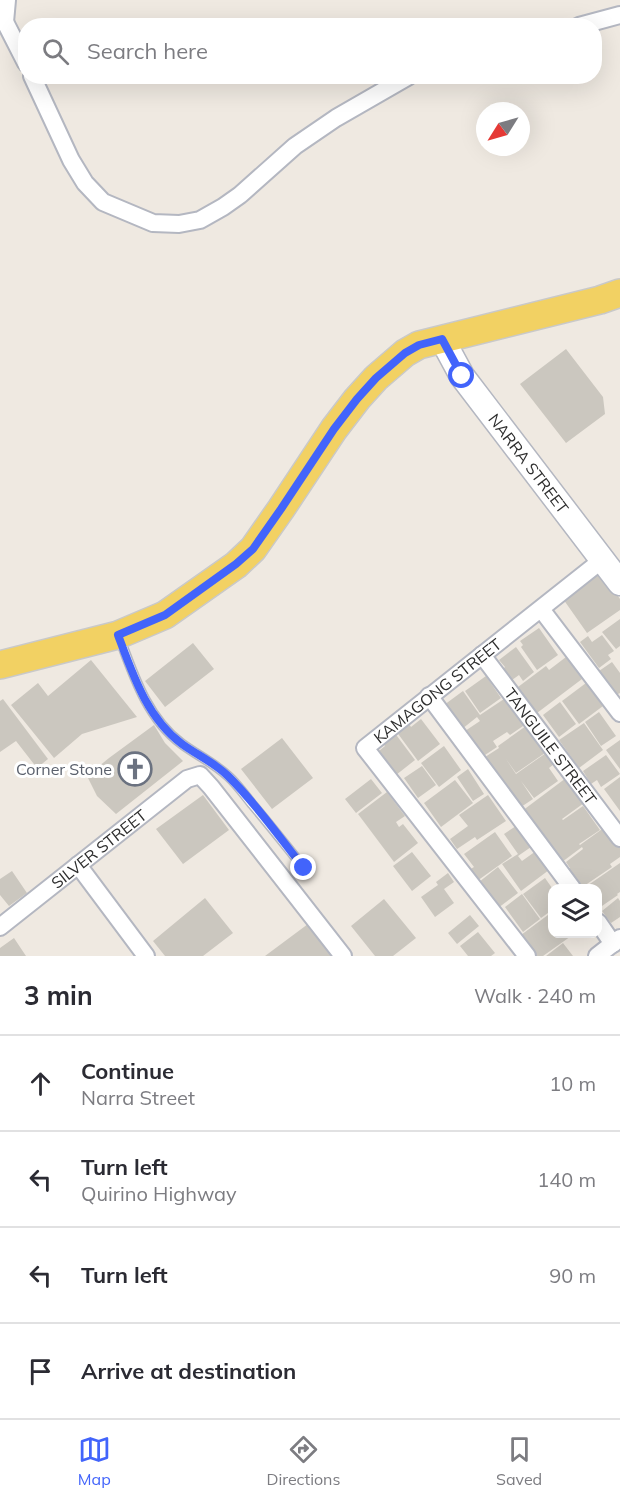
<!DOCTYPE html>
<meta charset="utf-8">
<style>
body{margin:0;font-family:Mulish,sans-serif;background:#f7f7f7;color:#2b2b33}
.controls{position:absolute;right:18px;bottom:18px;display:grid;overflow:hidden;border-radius:12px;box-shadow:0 6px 24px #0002}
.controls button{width:54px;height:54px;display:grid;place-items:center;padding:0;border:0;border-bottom:2px solid #e1e1e2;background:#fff;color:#2b2b33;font:30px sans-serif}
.compass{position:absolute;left:476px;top:102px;width:54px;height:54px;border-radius:50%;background:#fff;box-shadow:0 6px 24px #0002;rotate:233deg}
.stop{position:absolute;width:18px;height:18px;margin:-14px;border:4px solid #4264fb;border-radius:50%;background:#fff}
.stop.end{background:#4264fb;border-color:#fff;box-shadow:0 2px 6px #0008}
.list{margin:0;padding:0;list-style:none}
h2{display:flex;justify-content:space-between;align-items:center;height:78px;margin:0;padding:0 24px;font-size:26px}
h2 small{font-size:20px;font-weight:400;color:#7c7c81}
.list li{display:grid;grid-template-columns:39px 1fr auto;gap:18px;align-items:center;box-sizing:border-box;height:96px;padding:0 24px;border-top:2px solid #e1e1e2}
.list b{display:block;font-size:22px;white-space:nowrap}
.list p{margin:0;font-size:20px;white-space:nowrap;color:#7c7c81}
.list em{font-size:20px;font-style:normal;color:#7c7c81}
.icon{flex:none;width:33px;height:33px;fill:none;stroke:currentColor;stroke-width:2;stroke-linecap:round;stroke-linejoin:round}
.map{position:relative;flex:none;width:620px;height:956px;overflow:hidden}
.search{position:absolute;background:#fff;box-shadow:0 6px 24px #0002;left:18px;right:18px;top:18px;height:66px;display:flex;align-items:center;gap:15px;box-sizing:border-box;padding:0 21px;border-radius:24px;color:#7c7c81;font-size:22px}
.sheet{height:462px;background:#fff}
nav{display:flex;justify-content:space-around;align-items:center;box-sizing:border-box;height:84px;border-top:2px solid #e1e1e2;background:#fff;font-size:16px;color:#7c7c81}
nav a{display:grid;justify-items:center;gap:3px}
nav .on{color:#4264fb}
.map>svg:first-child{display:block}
</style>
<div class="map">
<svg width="620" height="956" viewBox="0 0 620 956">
<rect width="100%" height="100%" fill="#efe9e1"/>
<path fill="#cbc7bf" d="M566 349 603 397 605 414 566 443 520 384Z
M599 569 620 599V610L587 633 561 596Z
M620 619V646L616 649 602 632Z
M539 628 558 655 537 670 521 647 523 645 520 641Z
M602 635 614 651 608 655 611 659 599 668 580 642 588 636 592 642Z
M193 643 214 669 165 707 145 681Z
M516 647 534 672 523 681 519 675 512 680 503 669 505 667 499 660Z
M566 657 582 679 537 713 518 687 546 666 549 670Z
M91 660 137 717 82 734 54 758 11 705 38 683 48 696Z
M612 662 620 673V693L616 695 599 671Z
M486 676 501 698 480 713 465 691Z
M586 683 603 706 579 724 562 701Z
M463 691 480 715 507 697 526 724 510 735 507 732 493 741 497 747 479 759 462 733 480 721 477 717 462 729 444 705Z
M3 699 48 759 37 768 16 741 0 752V701Z
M560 702 576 724 559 737 543 715Z
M599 712 616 736 601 746 585 722Z
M421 719 440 744 418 761 396 731 408 722 411 727Z
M584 723 603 750 579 768 559 740Z
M154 725 165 743 183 761 116 814 97 796 87 776 109 758Z
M526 726 545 753 516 773 506 759 516 774 546 753 554 764 549 768 558 781 534 798 521 781 533 799 521 807 508 788 505 790 482 759 499 748 498 746Z
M394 732 415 760 396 775 379 751 385 746 382 742Z
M282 738 313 778 272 809 241 769Z
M620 740V769L606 750Z
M444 746 461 770 439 787 421 763Z
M606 755 620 774 601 787 597 780 591 784 583 771Z
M422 766 436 785 418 798 404 778Z
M468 769 484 794 473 801 457 777Z
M620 777V811L604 789Z
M566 778 584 803 562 819 563 820 583 806 600 830 579 844 580 845 605 827 620 848V857L610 864 612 867 581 888H579L566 871 570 868 566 862 583 849 582 847 562 862 522 811Z
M371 779 382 793 356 813 345 799Z
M455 780 473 803 441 827 424 803Z
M387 792 405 816 396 822 399 827 403 824 418 843 394 862 358 814Z
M203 795 229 830 183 864 156 829Z
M488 795 506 821 477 840 475 837 457 849 450 839 468 826 459 815Z
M516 826 531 847 518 856 522 861 536 851 549 870 521 891 502 864 518 854 504 834Z
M495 832 512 856 477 881 469 870 474 867 464 854Z
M412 852 431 876 412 891 393 866Z
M620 863V892L617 894 618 895 599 908 598 906V888H584Z
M498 867 518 893 498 908 479 882Z
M12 871 27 893 9 906 0 895V879Z
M448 873 454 882 444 889 454 903 435 917 421 897 438 885 436 882Z
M545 878 552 888V910L541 918 523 894Z
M522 894 540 919 523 932 505 907Z
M205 898 233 933 203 956H165L153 941Z
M618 898 620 901V917L611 923 602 911Z
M384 899 416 938 393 956H375L351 926Z
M552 912V934H574L543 956H536L521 935Z
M470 915 479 926 457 944 448 933Z
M308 924 331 956H265Z
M478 932 495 953 491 956H468L460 946Z
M14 938 26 956H0V948Z
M563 943 573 956H546Z"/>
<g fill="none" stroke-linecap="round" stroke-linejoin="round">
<g stroke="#b4b7c1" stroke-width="11">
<path id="lane" d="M120 639C134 677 148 719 182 744 197 755 214 763 228 776 237 784 244 794 252 804 270 825 287 847 304 868"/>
</g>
<g stroke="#b4b7c1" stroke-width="20">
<g id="street">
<path d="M0 17 5 22 26 63"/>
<path d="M5 22 7 0"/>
<path d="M579 26 620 15"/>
<path d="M32 76 71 160 85 183 103 202 153 223 179 224 200 220 223 207 240 195 295 146 336 118 409 76"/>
<path d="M541 609 620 713"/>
<path id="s1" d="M482 655 620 838"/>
<path d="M429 696 572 888"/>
<path d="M78 865 146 956"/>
<path d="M598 922 613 944"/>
<path id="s2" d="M0 927 187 779 200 775 211 787 343 956"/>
<path id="s3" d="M527 956 365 748 602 560"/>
<path d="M597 956 620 938"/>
</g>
</g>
<g stroke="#b4b7c1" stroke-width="27">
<g id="secondary">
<path id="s4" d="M442 339 462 376 620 583"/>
</g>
</g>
<g stroke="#c9c9c9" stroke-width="30">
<path id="primary" d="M0 665 118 635 165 615 236 565 253 549 281 509 334 429 357 399 376 378 405 353 419 345 600 300 620 293"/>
</g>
<use href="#lane" stroke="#fff" stroke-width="8"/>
<use href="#street" stroke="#fff" stroke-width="16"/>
<use href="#secondary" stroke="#fff" stroke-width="24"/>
<use href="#primary" stroke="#f2d163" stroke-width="27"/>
</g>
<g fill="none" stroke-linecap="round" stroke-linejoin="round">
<path stroke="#4264fb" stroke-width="8" d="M304 868C280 838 255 802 228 776 215 763 197 755 182 744 147 718 133 675 118 635L165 615 236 564 253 549 281 509 334 429 357 399 376 378 405 353 419 345 442 339 462 376"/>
</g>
<defs>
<g id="church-ring" transform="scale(1.725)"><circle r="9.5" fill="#fff" stroke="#6b7280" stroke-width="1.5"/><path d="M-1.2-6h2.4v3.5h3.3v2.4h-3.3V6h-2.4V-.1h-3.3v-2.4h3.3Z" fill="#6b7280"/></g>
</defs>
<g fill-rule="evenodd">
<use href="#church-ring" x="135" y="769"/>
</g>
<g text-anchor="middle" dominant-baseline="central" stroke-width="6" stroke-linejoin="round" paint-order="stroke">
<g font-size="16" fill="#2e2e2e" stroke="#fff">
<text stroke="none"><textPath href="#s4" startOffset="152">NARRA STREET</textPath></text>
<text stroke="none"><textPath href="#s3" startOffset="356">KAMAGONG STREET</textPath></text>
<text stroke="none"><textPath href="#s1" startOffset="114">TANGUILE STREET</textPath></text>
<text stroke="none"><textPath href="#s2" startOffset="126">SILVER STREET</textPath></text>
</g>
<g font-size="16" fill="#5b616d" stroke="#fff" text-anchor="end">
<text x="112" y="769">Corner Stone</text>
</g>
</g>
</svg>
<div class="controls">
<button><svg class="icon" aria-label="layers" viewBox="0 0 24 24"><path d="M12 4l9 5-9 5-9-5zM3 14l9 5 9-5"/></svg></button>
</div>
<svg class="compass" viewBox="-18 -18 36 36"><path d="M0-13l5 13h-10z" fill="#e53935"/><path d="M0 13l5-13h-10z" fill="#7c7c81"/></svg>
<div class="stop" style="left:462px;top:376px"></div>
<div class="stop end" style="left:304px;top:868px"></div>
<div class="search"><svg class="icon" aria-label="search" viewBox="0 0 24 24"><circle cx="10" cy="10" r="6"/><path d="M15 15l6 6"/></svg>Search here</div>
</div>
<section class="sheet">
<h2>3 min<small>Walk · 240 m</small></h2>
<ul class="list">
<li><svg class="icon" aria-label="ahead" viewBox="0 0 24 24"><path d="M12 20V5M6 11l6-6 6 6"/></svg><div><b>Continue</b><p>Narra Street</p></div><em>10 m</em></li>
<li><svg class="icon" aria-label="left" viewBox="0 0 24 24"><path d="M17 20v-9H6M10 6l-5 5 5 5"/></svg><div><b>Turn left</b><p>Quirino Highway</p></div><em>140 m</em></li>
<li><svg class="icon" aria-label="left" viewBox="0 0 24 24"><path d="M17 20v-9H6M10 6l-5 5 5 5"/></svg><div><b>Turn left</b></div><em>90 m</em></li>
<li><svg class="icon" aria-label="arrive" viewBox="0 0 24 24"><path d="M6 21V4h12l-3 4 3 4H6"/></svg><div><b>Arrive at destination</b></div></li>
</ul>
</section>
<nav>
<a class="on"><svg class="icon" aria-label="map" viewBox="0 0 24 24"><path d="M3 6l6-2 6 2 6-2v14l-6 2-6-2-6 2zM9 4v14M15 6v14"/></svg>Map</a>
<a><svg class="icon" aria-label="directions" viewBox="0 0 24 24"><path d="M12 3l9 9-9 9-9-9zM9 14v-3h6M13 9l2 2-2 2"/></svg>Directions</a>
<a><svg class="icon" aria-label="saved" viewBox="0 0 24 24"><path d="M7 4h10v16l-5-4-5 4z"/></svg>Saved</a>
</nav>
